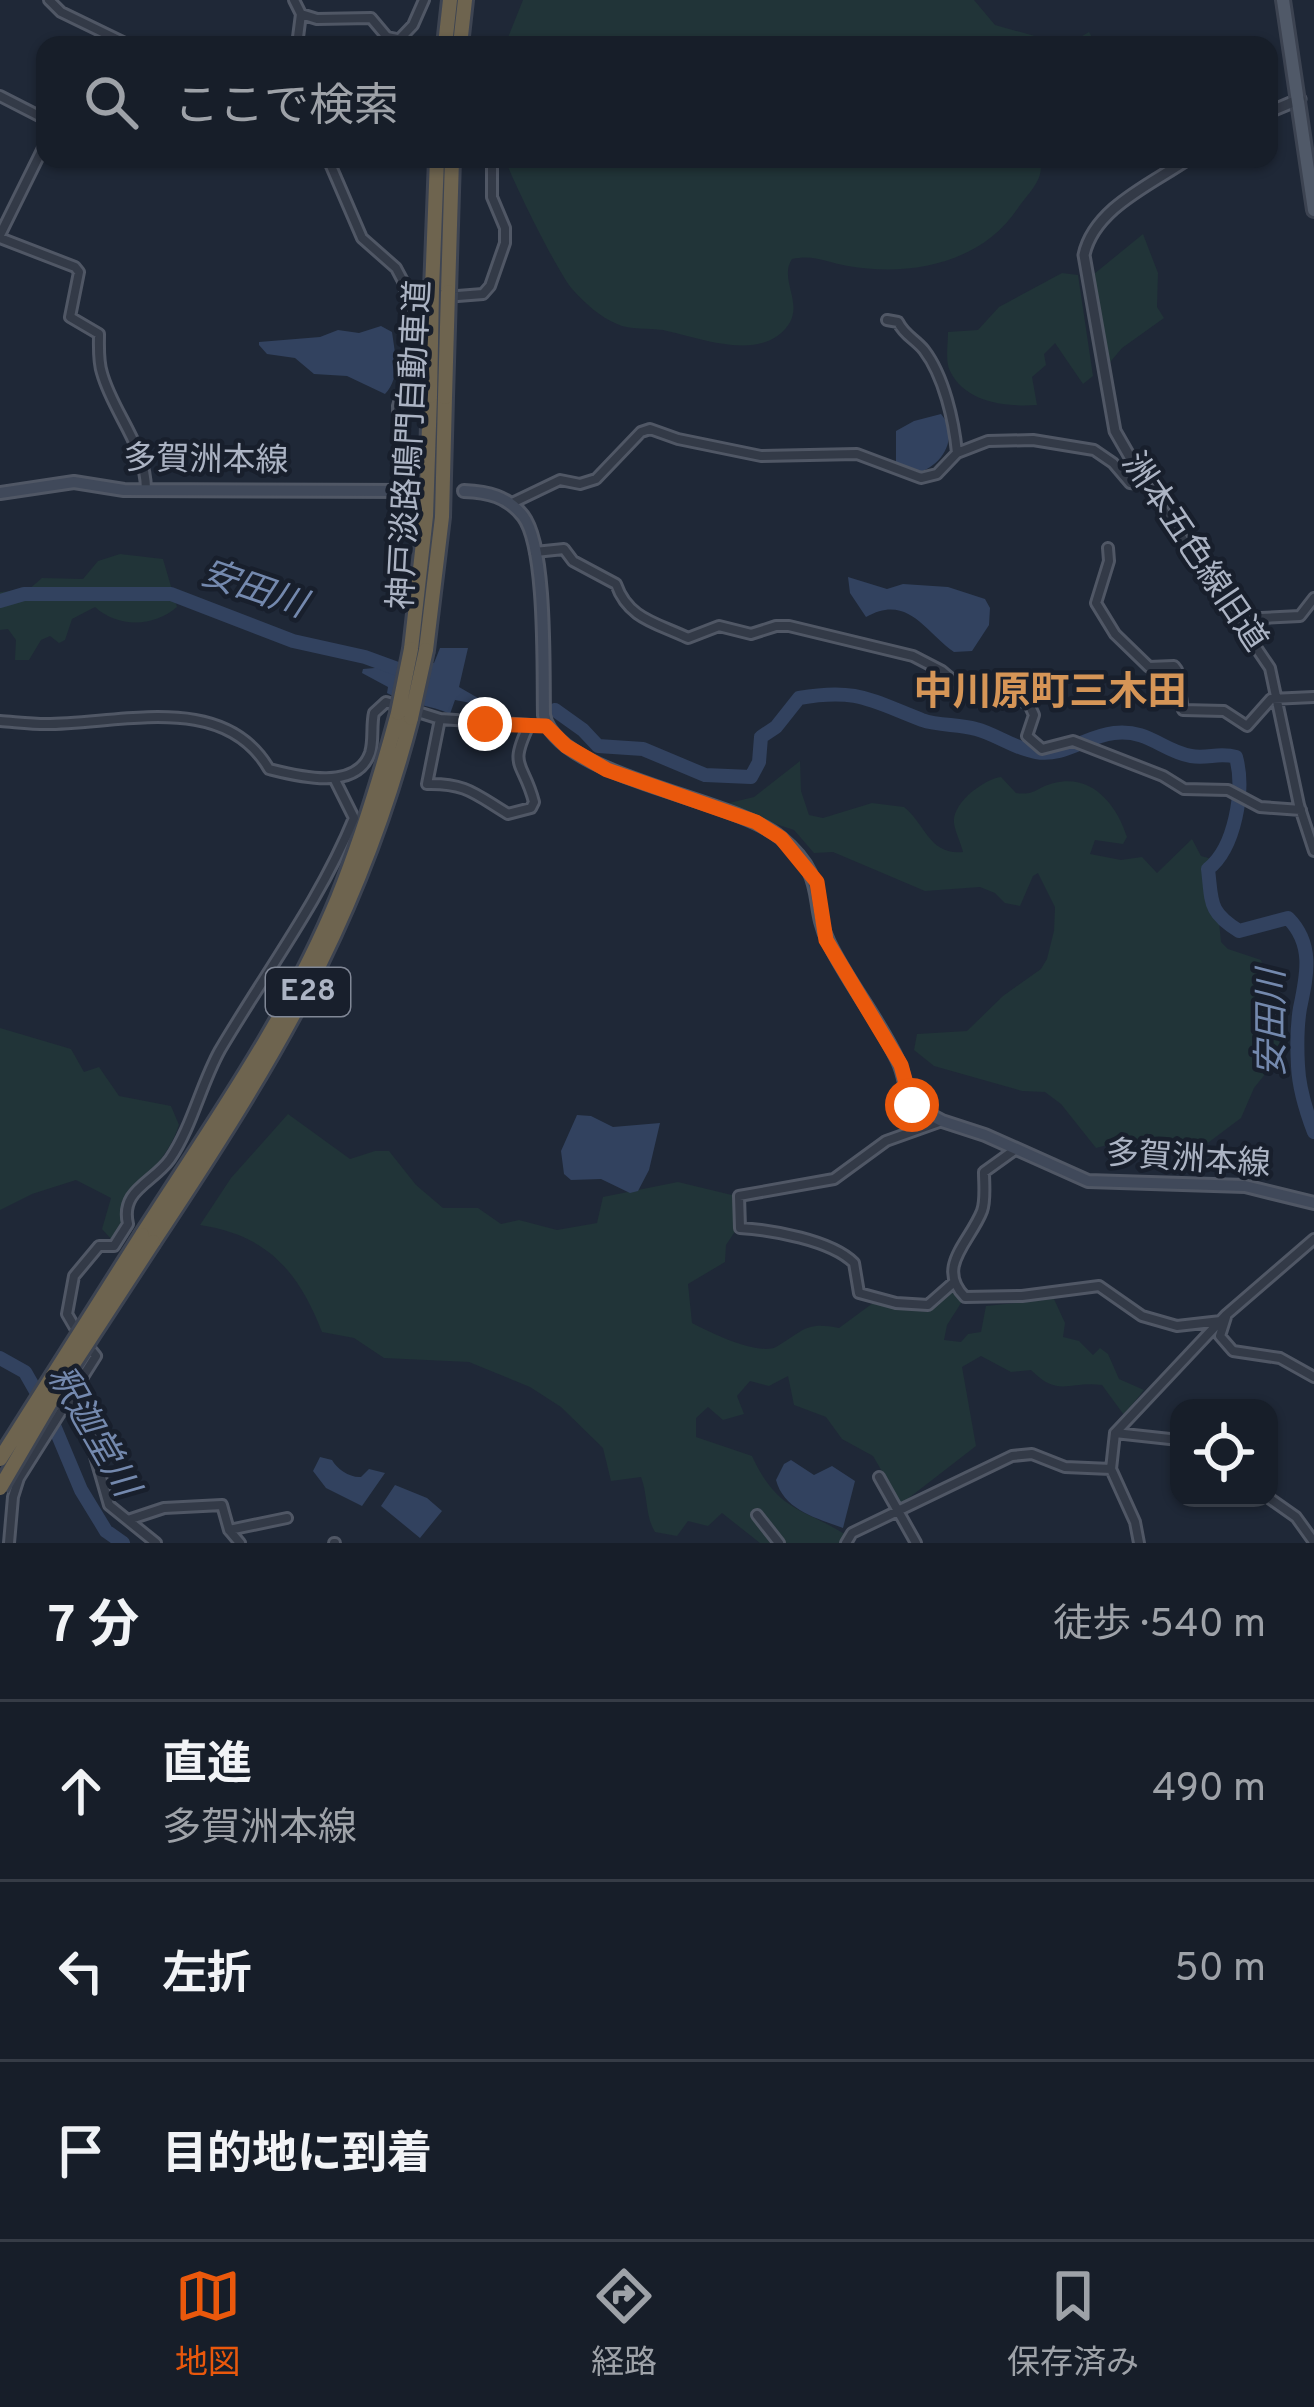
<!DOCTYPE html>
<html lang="ja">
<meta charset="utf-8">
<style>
body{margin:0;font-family:Overpass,"Noto Sans JP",sans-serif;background:#242b35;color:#f1f3f6}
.controls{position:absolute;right:36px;bottom:36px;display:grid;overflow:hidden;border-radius:24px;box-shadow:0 3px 9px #0004}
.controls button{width:108px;height:108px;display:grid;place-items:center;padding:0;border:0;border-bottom:3px solid #363c46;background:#171e29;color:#f1f3f6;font:60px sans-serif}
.stop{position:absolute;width:36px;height:36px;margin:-27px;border:9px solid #ea580c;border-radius:50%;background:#fff}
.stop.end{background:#ea580c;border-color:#fff;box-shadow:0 3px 12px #0008}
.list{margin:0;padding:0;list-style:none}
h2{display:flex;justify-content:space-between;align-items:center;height:156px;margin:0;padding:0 48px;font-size:51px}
h2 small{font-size:39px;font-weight:400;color:#9ea2a8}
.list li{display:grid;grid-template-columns:78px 1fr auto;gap:36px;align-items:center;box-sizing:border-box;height:180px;padding:0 48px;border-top:3px solid #363c46}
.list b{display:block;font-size:45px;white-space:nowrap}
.list p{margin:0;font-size:39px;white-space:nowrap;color:#9ea2a8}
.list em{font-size:39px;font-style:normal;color:#9ea2a8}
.icon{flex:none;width:66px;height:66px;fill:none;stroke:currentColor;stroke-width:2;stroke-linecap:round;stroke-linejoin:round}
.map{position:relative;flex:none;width:1314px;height:1543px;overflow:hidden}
.search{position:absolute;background:#171e29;box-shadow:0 3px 9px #0004;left:36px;right:36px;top:36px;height:132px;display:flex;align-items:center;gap:30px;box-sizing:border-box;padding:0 42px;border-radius:24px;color:#9ea2a8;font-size:45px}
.sheet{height:696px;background:#171e29}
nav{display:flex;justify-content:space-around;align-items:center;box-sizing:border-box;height:168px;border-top:3px solid #363c46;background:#171e29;font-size:33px;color:#9ea2a8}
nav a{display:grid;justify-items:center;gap:6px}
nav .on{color:#ea580c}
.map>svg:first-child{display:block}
</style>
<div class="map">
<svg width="1314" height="1543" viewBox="0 0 1314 1543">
<rect width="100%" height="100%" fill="#1f2837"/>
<path fill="#213438" d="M523 0H974L995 25 1067 45 1089 32 1096 45H505Z
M505 159H1040C1045 180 1029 192 1018 208 982 263 910 277 848 266 826 262 814 254 792 259 778 280 806 305 786 328 758 362 697 337 663 330 648 328 630 330 617 324 600 317 586 304 573 290 559 275 513 182 505 159Z
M1143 234 1158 273 1157 307 1164 318 1122 348 1106 367 1094 274Z
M1062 273 1078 275 1093 376 1083 384 1055 343 1044 354 1046 365 1032 377 1037 405C1007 407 965 403 950 371 945 361 948 344 948 332L978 330 999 307Z
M120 554 163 559 177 607C154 627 118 628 95 607L72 619 65 640 59 643 50 636 41 640 29 660H15L16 640 8 629 0 630V592L28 590 42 578 83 579 98 561Z
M800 761 801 791 809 815 823 818 872 803 904 807C926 825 929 855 963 852 961 843 955 832 954 823 952 802 985 779 1001 777L1016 793C1035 796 1037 787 1054 783 1092 773 1117 805 1127 837L1123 844 1095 840 1090 854 1121 860 1142 857 1157 873 1192 839 1201 856 1212 859 1206 868 1208 899 1219 922 1221 942 1228 949 1261 960 1271 990 1280 1045 1274 1063 1254 1088 1241 1118 1205 1145 1131 1139 1096 1148 1061 1104 1045 1092 1022 1091 934 1066 914 1050 917 1034 967 1031 1003 996 1041 969 1047 959 1054 931 1055 907 1038 873 1033 876 1020 906 1005 903 995 893 980 887 925 891 833 852 814 853 794 830 748 815 729 803 754 797Z
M0 1028 71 1049 84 1072 99 1067 119 1096 171 1106 179 1125C168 1157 148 1175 124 1199L123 1224 112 1240 102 1229 111 1198 76 1180 32 1194 0 1210Z
M288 1114 350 1159 375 1151H389L416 1185 443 1208H478L501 1224 519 1220 557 1230 597 1223 603 1197 678 1182 736 1196V1230L726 1245 725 1262 688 1284 692 1323C709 1332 758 1356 776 1347 803 1332 804 1321 839 1328L873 1303 929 1312 952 1290 963 1300 947 1325 944 1340 961 1342 968 1334 981 1332 986 1306 1054 1299 1065 1323 1063 1337 1079 1341 1093 1355 1100 1348 1108 1354 1119 1379 1144 1390 1124 1415 1102 1385C1068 1381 1059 1398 1031 1370L1011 1372 981 1356 962 1367 976 1446 901 1504 873 1456 842 1439 826 1417 794 1405 788 1376 769 1386 750 1381 737 1396 744 1414 723 1420 708 1407 696 1418V1437L752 1456C779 1515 806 1507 852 1539L850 1543H760L722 1513 708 1526 688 1521 677 1536 655 1532C645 1516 648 1495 641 1477L611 1481 603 1448 561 1407 530 1387 469 1362 384 1358 354 1338 322 1332C298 1270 266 1235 200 1225L231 1178Z"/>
<path fill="#32425f" d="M381 326 392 332C395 354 401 377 385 394L347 376 314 374 295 358 267 354 259 345V342L320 337 338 330 359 333Z
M941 414C961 437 941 470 912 474L896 464V431L914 421Z
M848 577 887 589 903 584 948 587 985 599 990 608 989 625 972 651 954 652C925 632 908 593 866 617L850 593Z
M440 648H468L459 687 478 698 476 704 455 700 450 714C432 705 407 705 387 693L388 687 362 673 363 669 434 663Z
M577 1115 591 1116 613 1127 660 1123 649 1170 638 1191 630 1193 601 1179 571 1180 564 1174 561 1151Z
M320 1457 332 1460C337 1469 350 1478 361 1477L369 1469 385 1473 362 1506 326 1488 313 1471Z
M791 1460 814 1475 832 1466 855 1481 843 1528C816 1518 784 1510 776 1480L784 1464Z
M395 1485 427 1498 442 1511 420 1538 381 1506Z"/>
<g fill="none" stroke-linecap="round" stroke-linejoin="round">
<path stroke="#32425f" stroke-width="14" d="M0 601 24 594H171L293 641 365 657 406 672
M555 710 583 730 598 746 643 749 705 775 751 777 759 762 761 737 776 727 799 698C857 688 870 700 922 720 939 726 958 724 976 729 996 734 1015 749 1036 752 1064 757 1086 736 1114 733 1149 729 1162 751 1191 756 1208 759 1219 752 1236 757 1245 790 1235 848 1208 869 1212 902 1208 912 1239 931L1288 918C1314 944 1307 975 1300 1008 1297 1026 1297 1048 1298 1066 1299 1089 1306 1111 1314 1132
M0 1358 25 1372 50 1416 81 1490 106 1531 123 1543"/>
<g stroke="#505765" stroke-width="14">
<path id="minor" d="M49 0 61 12 129 45
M294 0 301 14 297 45
M301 14 317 19 371 18 387 37 397 39
M394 45 413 25 424 0
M0 96 45 119
M328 159 362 238 396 268 405 285 410 366 398 406 400 491
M0 235 45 144
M0 238 75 267 79 272 70 317 99 334C99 347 98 361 102 373 113 413 146 446 146 490
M445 297 483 294 490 286 505 243V228L492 197V159
M887 320 898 322C904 335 915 339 924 350 944 376 954 421 957 453
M510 504 560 480 580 484 596 479 641 432 650 429 678 439 761 456 857 454 921 478 937 474 957 453 988 441 1033 440 1094 450 1113 463 1130 483 1146 485 1270 668 1299 805 1314 851
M1108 548 1109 561 1096 603 1115 634 1149 667 1174 666 1177 670 1183 710 1224 711 1247 726 1271 699 1314 697
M535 552 564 549 573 561 616 584C628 619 657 623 688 638L719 626 751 634 776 626H789L913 656 942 671 962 688 1000 693 1029 704 1034 715 1027 736 1042 749 1073 741 1163 776 1184 789 1228 790 1260 807 1301 810
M1240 619 1300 616 1314 598
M440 719 427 784C467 783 476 795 508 814L531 808 534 802C523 760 508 769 529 725
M0 721C15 722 31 724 46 724 120 724 224 691 269 769 297 776 356 792 370 753 374 741 371 725 374 713L386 702 440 719 546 726
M942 1121 886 1141 834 1179 739 1196 740 1228C772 1230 831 1240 854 1263L859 1293 896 1303 928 1305 953 1283
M1016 1149 984 1172C984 1184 986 1200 982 1211 970 1242 935 1267 965 1297L1022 1296 1099 1286 1142 1316 1177 1326 1221 1321
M1226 1317 1220 1336 1233 1351 1280 1358 1314 1377
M78 1333 67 1314 74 1276 99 1246H114L128 1224C120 1190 153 1183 170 1159 192 1127 201 1084 220 1050 266 972 320 901 354 818L334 778
M69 1398 88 1432 109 1505 156 1543
M1115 1433 1179 1440
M879 1477 916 1543
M1269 1498 1296 1517 1314 1542
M757 1515 779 1543
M128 1520 164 1508 222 1505 229 1530 240 1543
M229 1530 287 1518
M9 1543 13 1497 19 1478 96 1356 87 1345
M334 1543H335
M846 1543 852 1533 1012 1456 1032 1454 1065 1467 1111 1469
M1139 1543 1135 1522 1111 1469 1115 1433 1226 1315 1314 1239"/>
</g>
<g stroke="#505765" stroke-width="15">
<path id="tertiary" d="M1269 112 1300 99
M1146 485 1115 431 1084 255C1094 208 1152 184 1188 159"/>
</g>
<g stroke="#505765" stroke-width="16">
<path id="secondary" d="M464 491C488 492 507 496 523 516 547 547 543 673 544 715 556 777 734 798 781 838 830 879 808 901 829 943 849 984 879 1020 898 1061 905 1075 905 1091 912 1105L942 1121 985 1135 1088 1181 1245 1186 1314 1203
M0 493 74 482 124 490 412 491"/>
</g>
<g stroke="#3c4351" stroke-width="18">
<path id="primary" d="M1283 0 1314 210"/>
</g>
<g stroke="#3d4452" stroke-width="20">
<path id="motorway" d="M445 45 450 0
M460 45 465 0
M432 290 437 159
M448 292 452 159
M411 649 426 516 430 396
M426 650 442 517 445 397
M142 1235C212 1126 288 1019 338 898 362 838 381 776 398 713
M153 1242C269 1067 358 924 411 718"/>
</g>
<use href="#minor" stroke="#333a47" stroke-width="8"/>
<use href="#tertiary" stroke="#333a47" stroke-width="9"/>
<use href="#secondary" stroke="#40495a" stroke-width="10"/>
<use href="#primary" stroke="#505968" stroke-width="12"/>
<use href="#motorway" stroke="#6e644f" stroke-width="14"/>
<g stroke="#3d4452" stroke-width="20" stroke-linecap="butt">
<path id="motorway-bridge" d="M430 396 432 290
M445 397 448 292
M398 713 411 649
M411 718 426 650
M0 1459 142 1235
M0 1488 68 1372 153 1242"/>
</g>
<use href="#motorway-bridge" stroke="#6e644f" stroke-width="14"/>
</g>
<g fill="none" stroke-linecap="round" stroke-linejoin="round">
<path stroke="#ea580c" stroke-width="15" d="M485 724 546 726 566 746 607 770 756 822 781 838 817 882 826 940 901 1065 912 1105"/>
</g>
<g text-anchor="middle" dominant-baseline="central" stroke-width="9" stroke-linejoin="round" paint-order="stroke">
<rect fill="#181f2c" stroke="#808796" stroke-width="3" x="266" y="968" width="84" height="48" rx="9"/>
<g font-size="30" font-weight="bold" fill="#acb4c4">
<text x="308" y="992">E28</text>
</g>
<g font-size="33" fill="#acb4c4" stroke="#181f2c">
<text transform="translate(412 445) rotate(-87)">神戸淡路鳴門自動車道</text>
<text transform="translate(206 462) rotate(1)">多賀洲本線</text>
<text transform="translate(1193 553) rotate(56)">洲本五色線旧道</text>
<text transform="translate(1188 1161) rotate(4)">多賀洲本線</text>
</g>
<g font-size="36" font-style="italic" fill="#7489ae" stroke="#181f2c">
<text transform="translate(253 591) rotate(19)">安田川</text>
<text transform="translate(1274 1023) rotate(-90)">安田川</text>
<text transform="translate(91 1432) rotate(60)">釈迦堂川</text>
</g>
<g font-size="39" font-weight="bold" fill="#d59557" stroke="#181f2c">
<text x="1050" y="694">中川原町三木田</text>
</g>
</g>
</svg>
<div class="controls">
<button><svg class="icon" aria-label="locate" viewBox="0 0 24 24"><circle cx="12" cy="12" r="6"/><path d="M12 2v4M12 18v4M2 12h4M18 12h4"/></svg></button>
</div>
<div class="stop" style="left:912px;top:1105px"></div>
<div class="stop end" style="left:485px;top:724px"></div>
<div class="search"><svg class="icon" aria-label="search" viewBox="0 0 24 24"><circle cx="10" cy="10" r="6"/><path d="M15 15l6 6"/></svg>ここで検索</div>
</div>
<section class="sheet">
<h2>7 分<small>徒歩 · 540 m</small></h2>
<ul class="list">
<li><svg class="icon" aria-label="ahead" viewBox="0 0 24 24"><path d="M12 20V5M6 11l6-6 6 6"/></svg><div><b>直進</b><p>多賀洲本線</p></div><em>490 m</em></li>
<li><svg class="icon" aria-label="left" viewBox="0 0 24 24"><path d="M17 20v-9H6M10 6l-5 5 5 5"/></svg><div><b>左折</b></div><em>50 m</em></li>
<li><svg class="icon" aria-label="arrive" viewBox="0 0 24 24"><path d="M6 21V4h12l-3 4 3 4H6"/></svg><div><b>目的地に到着</b></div></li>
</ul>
</section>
<nav>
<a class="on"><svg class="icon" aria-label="map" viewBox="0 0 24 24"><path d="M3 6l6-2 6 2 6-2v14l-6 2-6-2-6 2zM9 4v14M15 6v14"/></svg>地図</a>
<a><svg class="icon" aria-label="directions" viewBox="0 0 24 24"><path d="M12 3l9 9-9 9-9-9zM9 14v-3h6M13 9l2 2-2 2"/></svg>経路</a>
<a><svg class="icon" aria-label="saved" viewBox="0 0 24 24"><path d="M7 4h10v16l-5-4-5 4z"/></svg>保存済み</a>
</nav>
